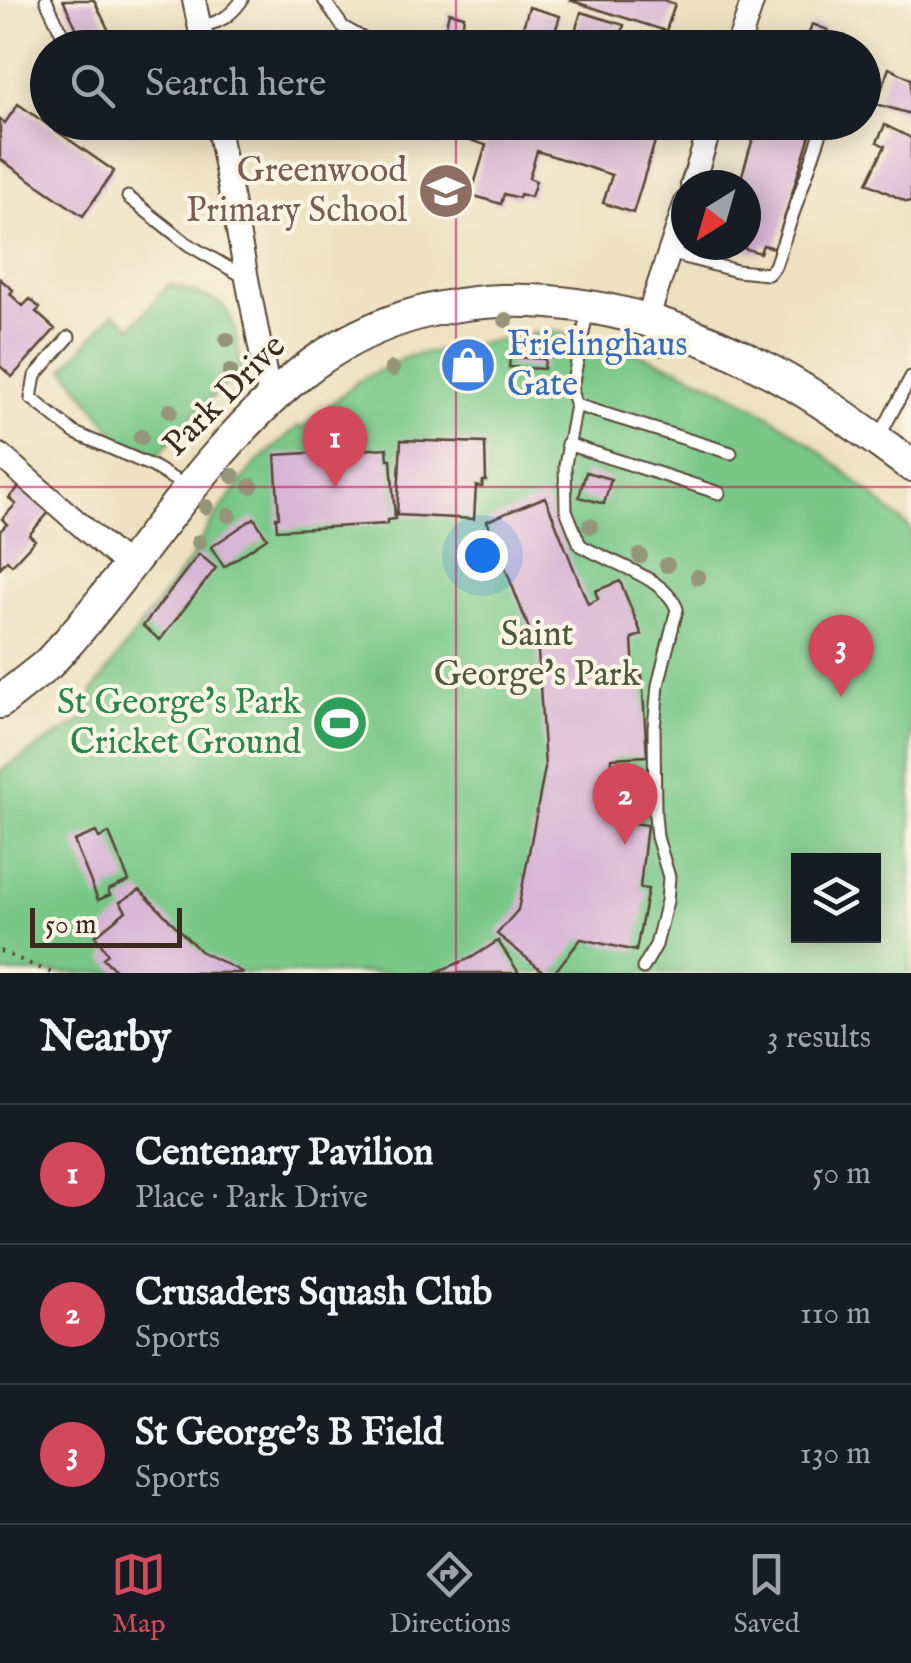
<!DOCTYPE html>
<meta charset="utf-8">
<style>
body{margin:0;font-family:"IM FELL English",serif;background:#242831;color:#f1f3f6}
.controls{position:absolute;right:30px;bottom:30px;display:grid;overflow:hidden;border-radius:0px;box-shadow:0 5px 25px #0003}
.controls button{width:90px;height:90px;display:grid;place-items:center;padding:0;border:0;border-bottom:2px solid #363941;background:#171b24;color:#f1f3f6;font:50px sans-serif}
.compass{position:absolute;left:671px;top:170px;width:90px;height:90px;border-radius:50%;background:#171b24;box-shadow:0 5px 25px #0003;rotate:217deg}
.scale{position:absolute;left:30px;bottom:25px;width:152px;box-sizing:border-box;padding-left:10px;border:5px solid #3b2a1e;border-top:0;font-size:28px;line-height:35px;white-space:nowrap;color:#3b2a1e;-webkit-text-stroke:8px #fcf5e5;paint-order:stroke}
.you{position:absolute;left:482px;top:555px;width:35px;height:35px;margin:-25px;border:8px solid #fff;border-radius:50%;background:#1a73e8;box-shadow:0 0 0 15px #1a73e833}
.badge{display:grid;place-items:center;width:65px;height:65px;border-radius:50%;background:#d1495b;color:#fff;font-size:32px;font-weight:700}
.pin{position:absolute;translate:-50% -82px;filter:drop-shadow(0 2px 5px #0008)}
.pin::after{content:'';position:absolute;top:52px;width:35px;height:30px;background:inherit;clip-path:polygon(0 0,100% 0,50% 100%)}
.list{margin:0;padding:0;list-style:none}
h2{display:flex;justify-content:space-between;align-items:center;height:130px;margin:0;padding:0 40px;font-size:42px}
h2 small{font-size:32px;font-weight:400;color:#9ea1a6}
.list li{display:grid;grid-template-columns:65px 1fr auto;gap:30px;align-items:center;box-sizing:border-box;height:140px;padding:0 40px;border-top:2px solid #363941}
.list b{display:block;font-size:38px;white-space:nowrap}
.list p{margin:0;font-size:32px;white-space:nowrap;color:#9ea1a6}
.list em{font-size:32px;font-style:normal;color:#9ea1a6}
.icon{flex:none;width:55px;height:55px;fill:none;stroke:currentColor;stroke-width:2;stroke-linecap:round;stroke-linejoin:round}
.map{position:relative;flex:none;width:911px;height:973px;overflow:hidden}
.search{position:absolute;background:#171b24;box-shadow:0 5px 25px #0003;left:30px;right:30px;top:30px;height:110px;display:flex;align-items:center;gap:25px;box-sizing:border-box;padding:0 35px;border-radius:55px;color:#9ea1a6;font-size:38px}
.sheet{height:550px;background:#171b24}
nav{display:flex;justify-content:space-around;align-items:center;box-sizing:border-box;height:140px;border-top:2px solid #363941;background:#171b24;font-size:28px;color:#9ea1a6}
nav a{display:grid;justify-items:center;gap:5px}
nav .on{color:#d1495b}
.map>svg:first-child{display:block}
</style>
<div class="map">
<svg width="911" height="973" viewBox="0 0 911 973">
<rect width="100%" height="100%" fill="#fcf5e5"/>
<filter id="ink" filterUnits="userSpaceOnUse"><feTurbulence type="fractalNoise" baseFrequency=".01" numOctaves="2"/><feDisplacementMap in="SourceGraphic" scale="20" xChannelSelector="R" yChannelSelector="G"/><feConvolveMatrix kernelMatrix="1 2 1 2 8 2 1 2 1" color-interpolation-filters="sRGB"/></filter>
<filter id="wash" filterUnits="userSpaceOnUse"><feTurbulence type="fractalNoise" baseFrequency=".0048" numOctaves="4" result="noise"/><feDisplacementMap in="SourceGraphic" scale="40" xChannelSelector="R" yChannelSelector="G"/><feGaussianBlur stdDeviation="2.25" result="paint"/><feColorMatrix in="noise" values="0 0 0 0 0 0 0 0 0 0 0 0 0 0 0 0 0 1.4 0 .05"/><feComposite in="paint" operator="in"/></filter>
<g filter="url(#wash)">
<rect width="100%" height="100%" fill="#eee1c1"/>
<path fill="#78c787" stroke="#5a7852" stroke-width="2.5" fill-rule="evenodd" d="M169 284C237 307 230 301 242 370L194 414 156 457 148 450 122 443 65 368 114 313 132 327Z
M550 331C640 348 723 381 798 435 838 463 874 498 911 529V973H0V771L95 712 92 692 192 557 210 524 253 466 298 426 302 429 358 381 409 356ZM798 861H874V936H798Z"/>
<g id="blocks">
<path fill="#d8b4d6" d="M63 0H94L117 48H86Z
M569 0H663L675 4 666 31Z
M529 7 560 16 550 48H517Z
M449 12 464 16 460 42 443 39Z
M581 12 624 25 617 48 574 35Z
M812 24 828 30 825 39 837 43 835 48H795L799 36 807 39Z
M889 68 911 79V114L876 104Z
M18 104 114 171 83 216 0 159V119L5 123Z
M468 122H612L627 127 628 122H661L633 213 603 203 612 175 537 151 529 178 536 181 531 197 520 194 519 198 504 194 501 204 471 195 486 145 463 138Z
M758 122H814L775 248 763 245 760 253 737 246 746 245V185H739Z
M885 125 911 138V201L907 202 867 183 885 146 877 142Z
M0 279 13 290 10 294 23 306 30 299 40 308 36 312 55 329 12 377 0 366Z
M478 352 481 376 457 378 455 354Z
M510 357 545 359 544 369 509 367Z
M401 440 485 443 486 481H483L482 487 476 486 474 519 397 515Z
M357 446V450L387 448 388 459H391L395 519 387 520V524L277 530 276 517H279L275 455 325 452V448Z
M586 472 611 479 604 504 579 497Z
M21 485 50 511 29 535 35 540 12 565 7 560 0 568V531L7 524 2 519 16 504 9 498Z
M545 497 588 604 598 599 595 591 620 581 642 635 632 638 634 676H642L647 756 612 758 611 774 625 777 618 821 647 825 640 888 648 889 636 951 581 939 554 973H545L497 934 518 910 545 768 538 652 487 521Z
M254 518 267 538 224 567 211 547Z
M199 554 216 568 160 640 143 626Z
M96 832 99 838 109 833 129 881 108 890 110 895 98 900 74 841Z
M140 890 200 951 244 973H118L103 958 108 954 95 936 126 911 120 902Z
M498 941 519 973H434L471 958Z"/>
</g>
</g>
<g filter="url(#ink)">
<use href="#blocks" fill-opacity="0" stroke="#564536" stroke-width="2.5"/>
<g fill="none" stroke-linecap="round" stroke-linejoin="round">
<g stroke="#564536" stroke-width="15">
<path id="lane" d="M46 0 69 48
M324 0 343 27 380 48
M200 26C219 23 230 17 242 0
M128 197 189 245 246 278
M669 253 737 271 768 274 775 266 822 130
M588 309 571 391 576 405 565 465 566 510 580 545C608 562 665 577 677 609L658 685 654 728 655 815 657 837 669 877 667 901 656 945 643 968
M69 337 35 376 31 398 75 433 152 466 185 486
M576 405 731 453
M879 437 911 377
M567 444 719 493"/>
</g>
<g stroke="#564536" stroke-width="26">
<path id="street" d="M194 0 204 48
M737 48 753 0
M217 122 270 399
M692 185 712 122
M647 320 686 202
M0 455 129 567"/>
</g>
<g stroke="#564536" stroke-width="36">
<path id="secondary" d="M0 702 48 664 69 641C143 555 203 457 290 382 431 260 628 290 779 376 826 402 868 434 911 465"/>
</g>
<path stroke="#564536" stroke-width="4" stroke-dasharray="2.5 8" stroke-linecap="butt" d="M0 951 52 973"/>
<use href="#lane" stroke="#fff" stroke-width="11"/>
<use href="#street" stroke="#fff" stroke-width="22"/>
<use href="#secondary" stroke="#fff" stroke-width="32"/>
</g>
<g fill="#959679">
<circle cx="506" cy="320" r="8"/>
<circle cx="227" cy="340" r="8"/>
<circle cx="661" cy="349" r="8"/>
<circle cx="392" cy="369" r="8"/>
<circle cx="230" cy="372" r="8"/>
<circle cx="170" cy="411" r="8"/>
<circle cx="141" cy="437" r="8"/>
<circle cx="233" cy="476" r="8"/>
<circle cx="251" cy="486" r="8"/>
<circle cx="206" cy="507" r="8"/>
<circle cx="229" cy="515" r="8"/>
<circle cx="590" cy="526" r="8"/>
<circle cx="199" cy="542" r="8"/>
<circle cx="640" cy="556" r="8"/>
<circle cx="667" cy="565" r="8"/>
<circle cx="698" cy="577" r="8"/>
</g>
</g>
<path fill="none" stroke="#c2185b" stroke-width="2.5" stroke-opacity="0.55" d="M456 0V48M456 122V973M0 487H911"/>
<defs>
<g id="school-disc" transform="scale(2.875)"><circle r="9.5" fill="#8d6e63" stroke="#fcf5e5"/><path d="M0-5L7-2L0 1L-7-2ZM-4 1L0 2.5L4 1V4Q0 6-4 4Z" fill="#fff"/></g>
<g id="shop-disc" transform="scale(2.875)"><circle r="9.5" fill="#3f7fe0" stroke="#fcf5e5"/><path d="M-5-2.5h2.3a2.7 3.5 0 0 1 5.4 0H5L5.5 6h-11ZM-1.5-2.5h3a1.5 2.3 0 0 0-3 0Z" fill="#fff"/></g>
<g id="stadium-disc" transform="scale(2.875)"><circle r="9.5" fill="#2e9e5b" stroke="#fcf5e5"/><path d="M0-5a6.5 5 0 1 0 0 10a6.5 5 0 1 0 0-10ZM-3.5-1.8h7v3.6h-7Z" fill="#fff"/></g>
</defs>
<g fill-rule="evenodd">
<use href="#school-disc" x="446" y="191"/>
<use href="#shop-disc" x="468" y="365"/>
<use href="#stadium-disc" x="340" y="723"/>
</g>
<g text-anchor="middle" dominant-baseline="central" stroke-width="8" stroke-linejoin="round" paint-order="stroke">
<g font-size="35" fill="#785e54" stroke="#fcf5e5" text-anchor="end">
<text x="407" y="171">Greenwood<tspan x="407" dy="40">Primary School</tspan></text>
</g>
<g font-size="35" fill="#366cbe" stroke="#fcf5e5" text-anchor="start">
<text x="507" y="345">Frielinghaus<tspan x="507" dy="40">Gate</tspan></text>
</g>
<g font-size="35" fill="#3b2a1e" stroke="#fcf5e5">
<text transform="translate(225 396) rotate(-45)">Park Drive</text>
</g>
<g font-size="35" fill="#4d593e" stroke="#fcf5e5">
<text x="537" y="635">Saint<tspan x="537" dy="40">George's Park</tspan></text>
</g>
<g font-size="35" fill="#27864d" stroke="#fcf5e5" text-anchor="end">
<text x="301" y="703">St George's Park<tspan x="301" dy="40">Cricket Ground</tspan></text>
</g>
</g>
</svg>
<div class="controls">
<button><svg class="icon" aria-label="layers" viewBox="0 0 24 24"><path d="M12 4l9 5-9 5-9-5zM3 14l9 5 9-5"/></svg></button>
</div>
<svg class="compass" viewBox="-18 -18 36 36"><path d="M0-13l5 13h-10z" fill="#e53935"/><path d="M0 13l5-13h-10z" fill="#9ea1a6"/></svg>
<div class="scale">50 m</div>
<div class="you"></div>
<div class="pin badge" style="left:335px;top:488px">1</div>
<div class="pin badge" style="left:625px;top:845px">2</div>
<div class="pin badge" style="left:841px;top:697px">3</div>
<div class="search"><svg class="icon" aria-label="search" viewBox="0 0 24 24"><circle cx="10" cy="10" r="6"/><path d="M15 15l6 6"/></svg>Search here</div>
</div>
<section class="sheet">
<h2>Nearby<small>3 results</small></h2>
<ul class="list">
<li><span class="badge">1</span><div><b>Centenary Pavilion</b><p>Place · Park Drive</p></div><em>50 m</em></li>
<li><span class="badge">2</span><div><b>Crusaders Squash Club</b><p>Sports</p></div><em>110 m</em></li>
<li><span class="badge">3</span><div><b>St George's B Field</b><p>Sports</p></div><em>130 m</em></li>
</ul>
</section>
<nav>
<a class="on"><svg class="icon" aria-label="map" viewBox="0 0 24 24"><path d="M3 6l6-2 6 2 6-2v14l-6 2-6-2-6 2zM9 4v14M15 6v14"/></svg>Map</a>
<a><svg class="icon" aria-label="directions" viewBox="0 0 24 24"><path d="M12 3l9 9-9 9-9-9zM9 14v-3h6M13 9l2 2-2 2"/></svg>Directions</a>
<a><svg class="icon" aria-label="saved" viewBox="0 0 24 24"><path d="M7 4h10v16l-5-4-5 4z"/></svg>Saved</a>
</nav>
